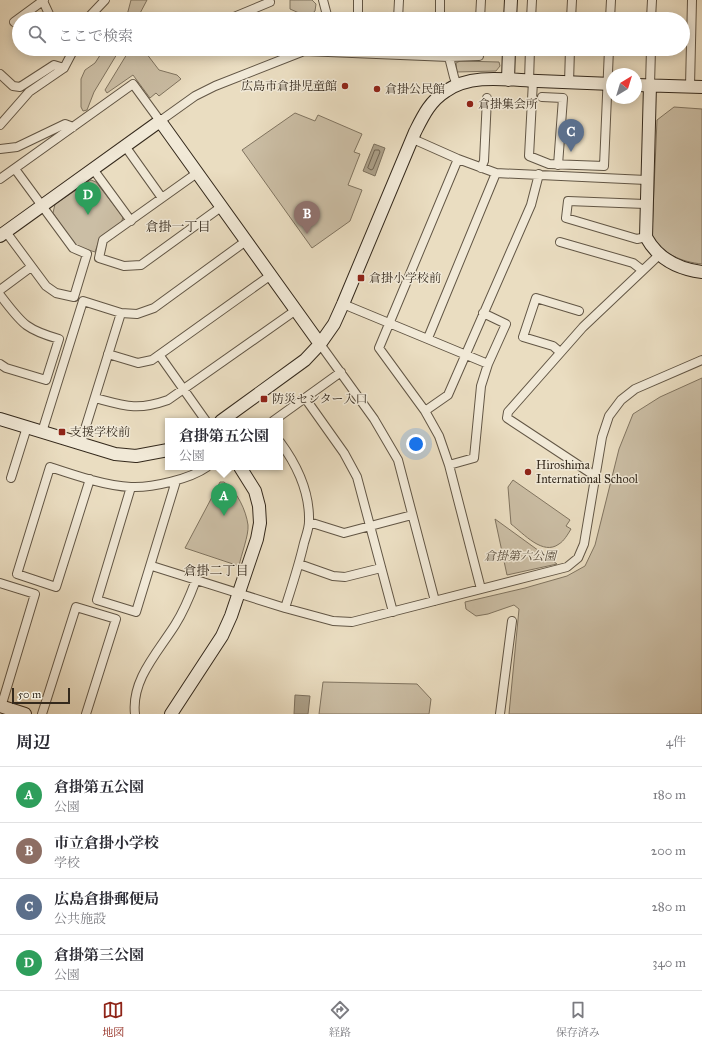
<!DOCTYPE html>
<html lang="ja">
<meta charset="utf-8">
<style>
body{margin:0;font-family:"IM FELL Great Primer","Noto Serif JP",serif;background:#f7f7f7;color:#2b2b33}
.compass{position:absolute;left:606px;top:68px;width:36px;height:36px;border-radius:50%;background:#fff;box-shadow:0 2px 10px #0003;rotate:38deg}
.scale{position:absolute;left:12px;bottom:10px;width:58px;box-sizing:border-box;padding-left:4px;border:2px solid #34291c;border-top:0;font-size:11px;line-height:14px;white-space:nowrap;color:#34291c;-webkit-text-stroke:3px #f1e9d7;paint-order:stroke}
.you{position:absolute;left:416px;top:444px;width:14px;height:14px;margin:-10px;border:3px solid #fff;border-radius:50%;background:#1a73e8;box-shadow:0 0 0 6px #1a73e833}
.badge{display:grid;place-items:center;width:26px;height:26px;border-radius:50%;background:#8f2418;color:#fff;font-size:13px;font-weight:700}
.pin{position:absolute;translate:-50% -33px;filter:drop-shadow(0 1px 2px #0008)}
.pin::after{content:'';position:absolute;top:21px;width:14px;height:12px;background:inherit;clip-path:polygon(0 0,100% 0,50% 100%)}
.popup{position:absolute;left:165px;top:418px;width:118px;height:52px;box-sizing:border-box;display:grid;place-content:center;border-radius:0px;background:#fff;filter:drop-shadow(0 1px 3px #0005);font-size:13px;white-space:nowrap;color:#7c7c81}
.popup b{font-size:15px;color:#2b2b33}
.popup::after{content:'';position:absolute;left:50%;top:100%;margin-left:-8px;border:8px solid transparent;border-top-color:#fff}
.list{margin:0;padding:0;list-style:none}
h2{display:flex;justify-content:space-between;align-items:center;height:52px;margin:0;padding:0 16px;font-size:17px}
h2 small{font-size:13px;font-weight:400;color:#7c7c81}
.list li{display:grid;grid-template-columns:26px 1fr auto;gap:12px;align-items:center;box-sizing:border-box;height:56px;padding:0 16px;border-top:1px solid #e1e1e2}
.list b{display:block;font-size:15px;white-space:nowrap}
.list p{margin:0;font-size:13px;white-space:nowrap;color:#7c7c81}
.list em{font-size:13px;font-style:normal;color:#7c7c81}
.icon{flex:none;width:22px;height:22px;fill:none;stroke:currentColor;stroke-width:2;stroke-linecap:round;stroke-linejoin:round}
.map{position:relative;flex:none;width:702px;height:714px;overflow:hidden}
.search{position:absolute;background:#fff;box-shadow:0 2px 10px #0003;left:12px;right:12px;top:12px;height:44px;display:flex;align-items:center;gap:10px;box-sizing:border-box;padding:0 14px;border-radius:22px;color:#7c7c81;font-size:15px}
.sheet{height:276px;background:#fff}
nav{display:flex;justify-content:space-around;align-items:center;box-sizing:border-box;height:56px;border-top:1px solid #e1e1e2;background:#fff;font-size:11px;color:#7c7c81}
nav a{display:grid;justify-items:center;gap:2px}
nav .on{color:#8f2418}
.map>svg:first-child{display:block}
</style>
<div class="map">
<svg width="702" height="714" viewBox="0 0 702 714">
<rect width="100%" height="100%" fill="#eaddc1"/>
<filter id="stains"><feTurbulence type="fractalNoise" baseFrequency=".005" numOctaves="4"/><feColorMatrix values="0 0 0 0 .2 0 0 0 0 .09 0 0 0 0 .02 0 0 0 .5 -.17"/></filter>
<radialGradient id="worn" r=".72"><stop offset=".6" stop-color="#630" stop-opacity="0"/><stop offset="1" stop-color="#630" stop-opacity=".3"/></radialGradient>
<path fill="#cbbea5" stroke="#807460" d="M131 0H147L137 19H126Z
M290 0H312L316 4 315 11 308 17 290 9Z
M104 49H120L94 92 87 110 83 111 81 107V79L85 70 95 63Z
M130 49H143L159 70 177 75 181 79 159 96 156 93 150 98 133 75 107 93 105 90Z
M460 61 499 62 500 66 496 71 457 72 456 63Z
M674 107 702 109V264C682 262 662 254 652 235L657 120Z
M295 113 315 121 318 115 362 134 354 152 360 154 348 185 362 190 350 221 312 248 242 150Z
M91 180 96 182 123 217 121 224 100 238 95 252 76 246 53 213 55 204Z
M702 378V714H509L519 609 514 605 488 614 476 616 466 609 465 602 525 588 567 576 585 566 595 545 619 449 633 414 660 397Z
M513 480 570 520 566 526 571 529C568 534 564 541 559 544 543 556 524 534 511 524L508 487Z
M220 482H224C237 491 246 510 248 525 249 535 241 555 239 566L185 548Z
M495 519 557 564 507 575Z
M323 682 417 684 431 699 429 714H319Z"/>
<path fill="#aca089" stroke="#7c705d" d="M374 144 385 148 375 176 363 171Z
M295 695 310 696 308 714H294Z"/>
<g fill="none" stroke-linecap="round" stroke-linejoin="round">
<path stroke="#706452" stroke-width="1" d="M375 150H379L380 152 373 169 371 170 368 168Z"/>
<g stroke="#625645" stroke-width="10">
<path id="street" d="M323 0 328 19
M43 1 49 14
M87 19 105 0
M229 19 270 2 269 0
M358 19V0
M398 19 399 0
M440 19V0
M480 19 481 0
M531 19 532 0
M571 19 572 0
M610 19 611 0
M651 19 652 0
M14 22 44 0
M449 57 454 77 457 85
M0 74 13 86 20 87 54 65 64 68
M529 81 530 49
M533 81 529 156 549 164 604 166 609 49
M569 83 570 49
M650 85 651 49
M690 86 692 0
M542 97 563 98 558 165
M0 125 29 92 64 68 74 49
M413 139 458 159 496 173 646 180
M125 146 162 198
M0 149 17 147 65 124 73 127
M458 159 379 348 425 411 439 436 449 465 481 589
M481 168 484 161 487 98
M93 169 131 221
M197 173 103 240 99 258 124 266 141 265 221 207
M0 179 133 84 160 121 195 96 215 86 304 51 449 57 479 56V49
M645 204 568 201 566 218 637 239 646 237
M6 232 46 286 56 293 74 297 87 254 73 248 15 169
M560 242 633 263 642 270
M0 290 31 267
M0 295C22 323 24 329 59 339L46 380 6 368 0 364
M343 304 488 364
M428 338 496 173
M320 344 374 419 398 460 435 601
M560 352 553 346 523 337 536 298 579 311
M108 354 138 363 152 360 271 275
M160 356 206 421
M95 398C125 406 137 411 168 400L296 310
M305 398 344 453 357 477 393 612
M425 411 448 395 531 205 539 174
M273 421 341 372
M42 432 83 301 121 313 137 314 154 308 246 241
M280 442C297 465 310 492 309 522 309 528 306 536 304 543 299 565 292 586 285 608
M80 445 121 313
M449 465 474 458 481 386 488 364 506 324 483 313
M595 476 507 418 508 412 583 327 659 255
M11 478 27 427
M90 479 56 587 17 574 50 467C74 475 106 486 131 487 152 488 190 479 207 467
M131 487 97 600 136 612 176 481
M309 522 344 533 412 515
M299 564 333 576 345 577 381 568
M152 566 285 608 333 621 352 622 567 567 578 558 584 544 602 437 609 416 621 400 635 389 702 360
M0 583 35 594 1 707
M42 714 76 607 116 619 86 714
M135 714C131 680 158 652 175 625 184 611 190 596 196 580
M500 714 512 621"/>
</g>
<g stroke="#34291c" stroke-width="14">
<path id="secondary" d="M510 19 511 0
M508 80 509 49
M636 85 702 87
M650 85 646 237C658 259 678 269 702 272
M0 236 160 121 320 344
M0 419 115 454 136 456 168 450
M221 421 305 360 320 344 334 324 343 304 415 132C423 116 430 101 446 91 472 73 508 80 538 81 563 82 587 83 612 84
M0 706 25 714
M171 714 222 636 231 616 257 539 260 523 259 506 255 491 240 467"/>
</g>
<use href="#street" stroke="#f1e9d7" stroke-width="8"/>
<use href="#secondary" stroke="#f1e9d7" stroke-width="12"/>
</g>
<g fill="#8f2418" stroke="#f1e9d7" stroke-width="1.5">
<circle cx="345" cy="86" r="4"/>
<circle cx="377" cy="89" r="4"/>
<circle cx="470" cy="104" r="4"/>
<rect x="357" y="274" width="8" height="8" rx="2"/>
<rect x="260" y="395" width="8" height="8" rx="2"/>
<rect x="58" y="428" width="8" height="8" rx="2"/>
<circle cx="528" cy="472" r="4"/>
</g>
<g text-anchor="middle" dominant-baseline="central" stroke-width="3" stroke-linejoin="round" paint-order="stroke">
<g font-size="12" fill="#34291c" stroke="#f1e9d7" text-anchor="start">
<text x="337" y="86" text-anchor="end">広島市倉掛児童館</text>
<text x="385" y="89">倉掛公民館</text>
<text x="478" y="104">倉掛集会所</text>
<text x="369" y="278">倉掛小学校前</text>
<text x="272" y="399">防災センター入口</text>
<text x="70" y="432">支援学校前</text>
<text x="536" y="465">Hiroshima<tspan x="536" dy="14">International School</tspan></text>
</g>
<g font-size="12" font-style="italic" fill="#5a4e3e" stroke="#f1e9d7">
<text x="520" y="556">倉掛第六公園</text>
</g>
<g font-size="13" fill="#34291c" stroke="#f1e9d7">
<text x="178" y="227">倉掛一丁目</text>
<text x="216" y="571">倉掛二丁目</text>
</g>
</g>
<rect width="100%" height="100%" filter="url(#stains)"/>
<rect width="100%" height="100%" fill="url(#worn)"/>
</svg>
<svg class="compass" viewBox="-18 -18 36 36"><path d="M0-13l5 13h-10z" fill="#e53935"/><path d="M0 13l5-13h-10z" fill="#7c7c81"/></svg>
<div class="scale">50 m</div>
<div class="you"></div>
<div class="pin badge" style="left:224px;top:516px;background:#2e9e5b">A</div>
<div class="popup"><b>倉掛第五公園</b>公園</div>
<div class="pin badge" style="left:307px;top:234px;background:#8d6e63">B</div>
<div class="pin badge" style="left:571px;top:152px;background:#5c6f8a">C</div>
<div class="pin badge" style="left:88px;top:215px;background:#2e9e5b">D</div>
<div class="search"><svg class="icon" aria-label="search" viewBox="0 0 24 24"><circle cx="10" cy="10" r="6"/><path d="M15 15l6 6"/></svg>ここで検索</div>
</div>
<section class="sheet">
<h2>周辺<small>4件</small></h2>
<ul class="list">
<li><span class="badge" style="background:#2e9e5b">A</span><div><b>倉掛第五公園</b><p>公園</p></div><em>180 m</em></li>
<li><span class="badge" style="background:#8d6e63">B</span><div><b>市立倉掛小学校</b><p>学校</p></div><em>200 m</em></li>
<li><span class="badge" style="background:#5c6f8a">C</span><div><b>広島倉掛郵便局</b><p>公共施設</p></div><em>280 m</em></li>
<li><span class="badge" style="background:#2e9e5b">D</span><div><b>倉掛第三公園</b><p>公園</p></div><em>340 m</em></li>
</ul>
</section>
<nav>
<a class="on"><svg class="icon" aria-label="map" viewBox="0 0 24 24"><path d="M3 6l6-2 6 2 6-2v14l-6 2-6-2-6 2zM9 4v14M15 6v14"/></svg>地図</a>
<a><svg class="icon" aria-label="directions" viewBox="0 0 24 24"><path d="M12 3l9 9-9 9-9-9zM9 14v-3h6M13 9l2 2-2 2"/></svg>経路</a>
<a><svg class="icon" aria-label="saved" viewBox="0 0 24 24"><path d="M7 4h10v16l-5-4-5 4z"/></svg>保存済み</a>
</nav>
